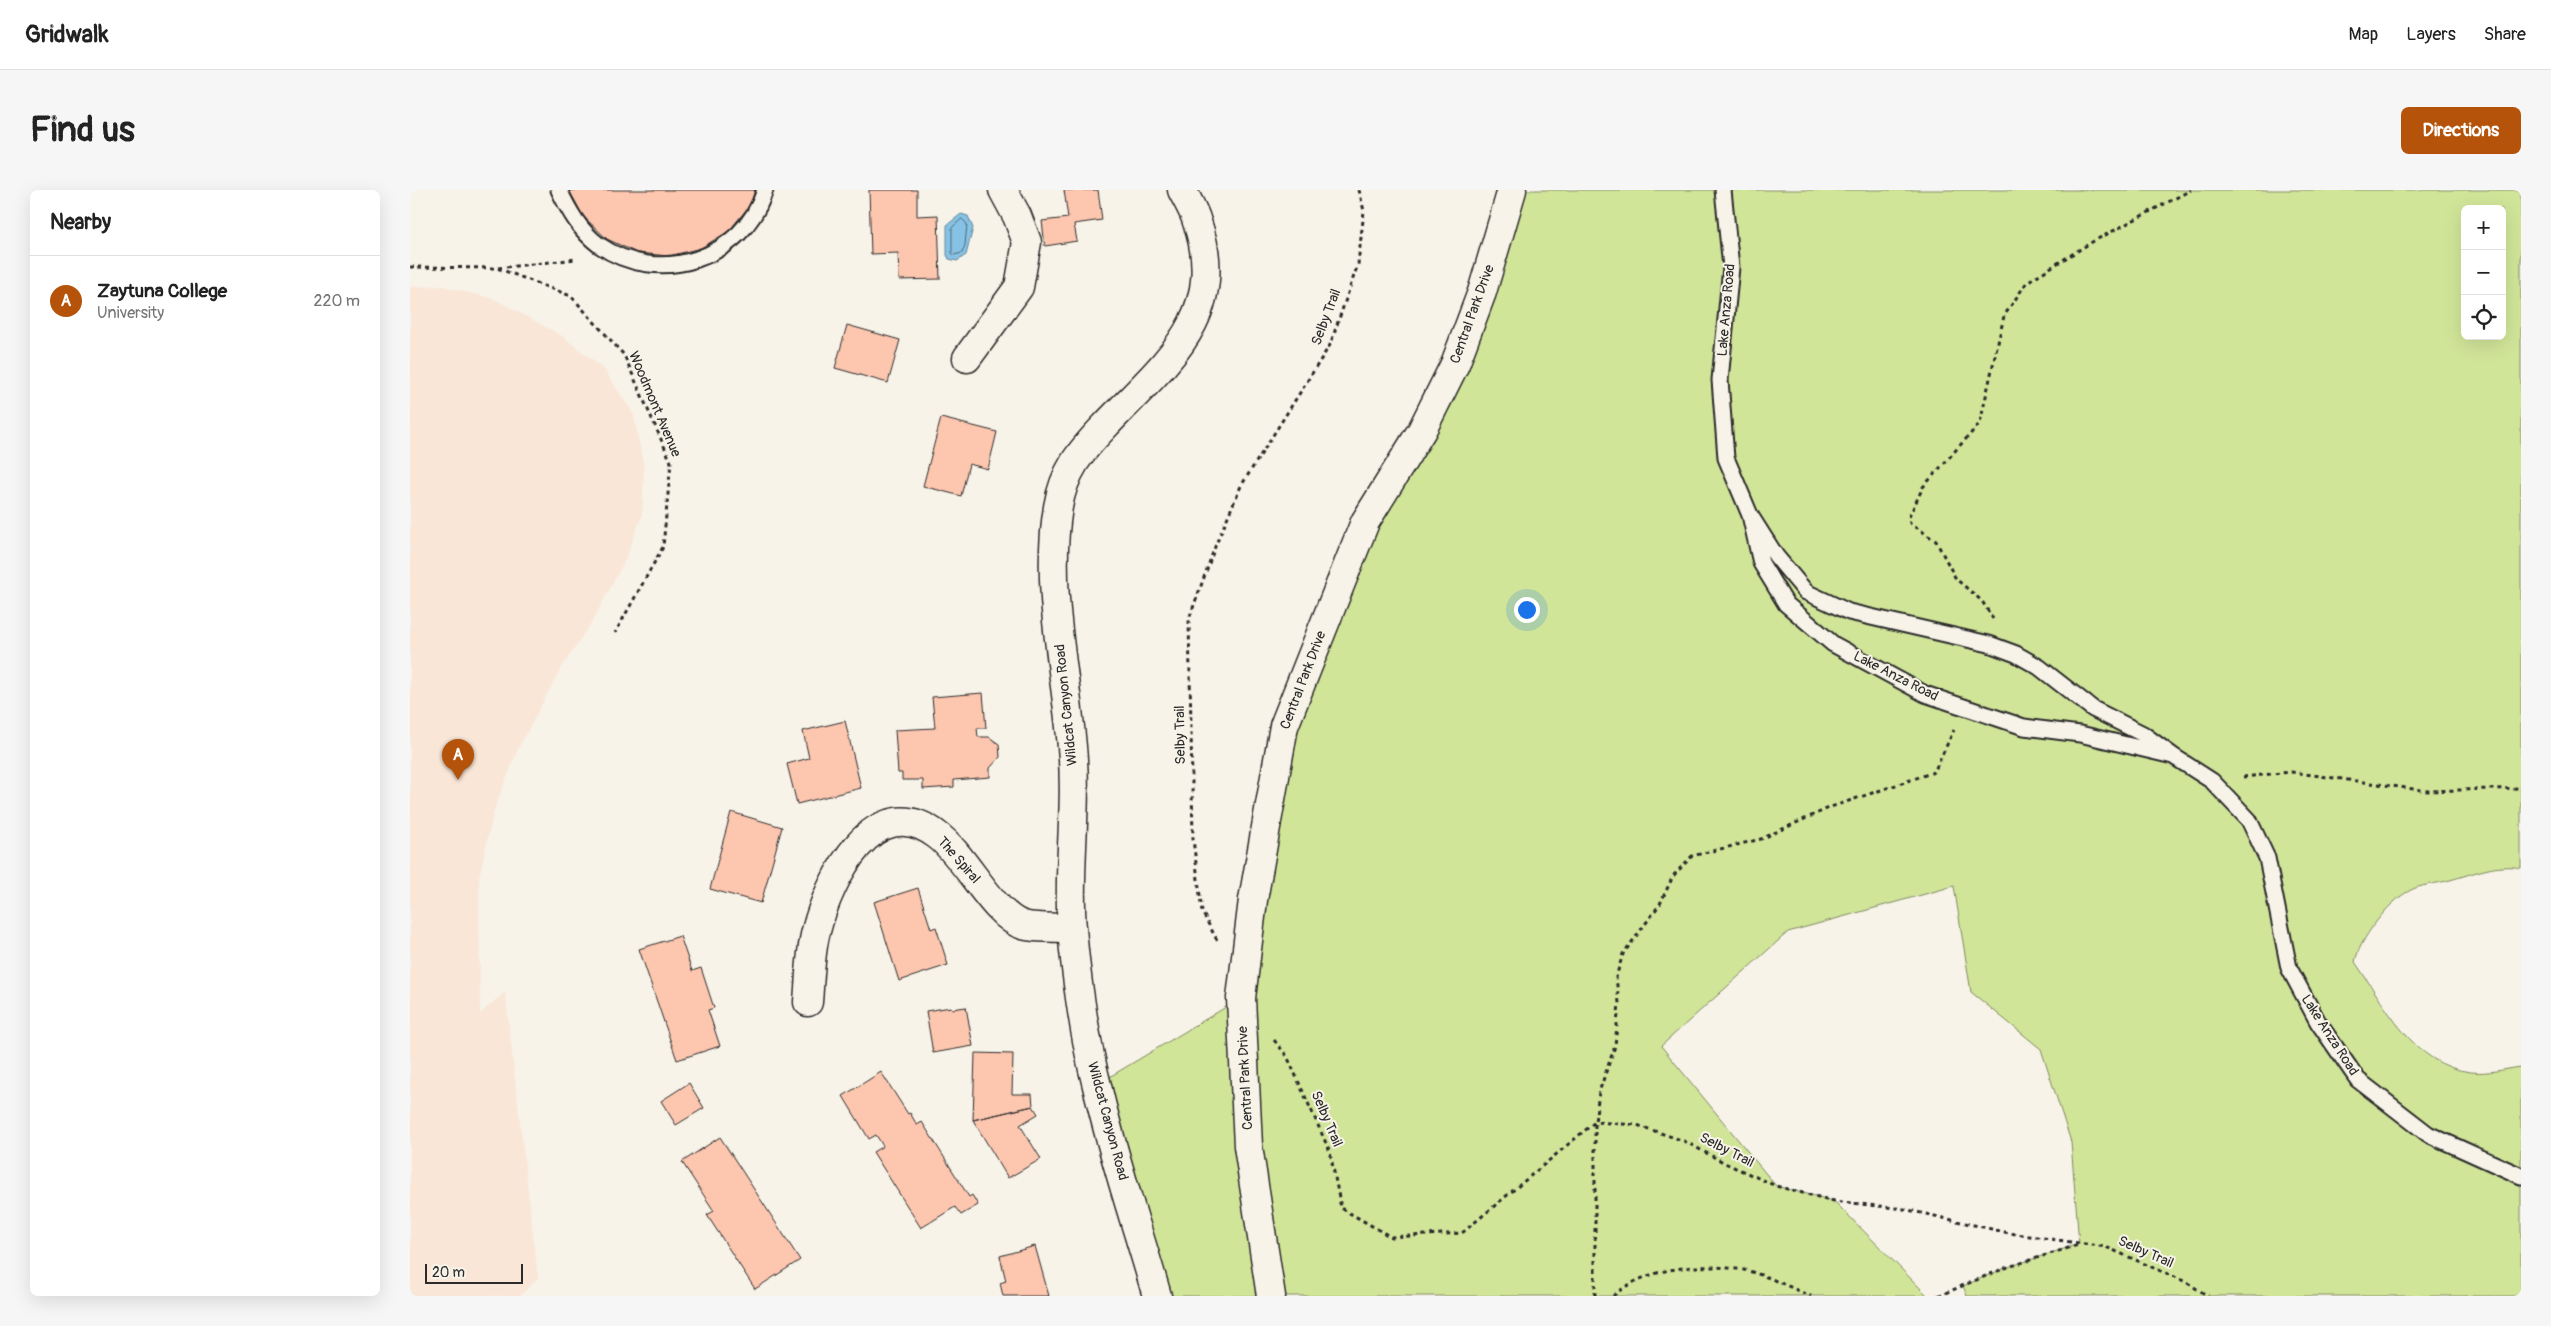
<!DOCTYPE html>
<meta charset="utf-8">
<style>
body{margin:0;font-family:Pangolin,sans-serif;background:#f6f6f6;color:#222}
.controls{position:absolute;right:15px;top:15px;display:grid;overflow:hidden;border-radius:8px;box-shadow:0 5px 20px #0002}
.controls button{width:45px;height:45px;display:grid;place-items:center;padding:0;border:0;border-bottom:1px solid #e0e0e0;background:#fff;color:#222;font:25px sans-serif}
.scale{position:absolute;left:15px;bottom:12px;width:98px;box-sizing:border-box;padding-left:5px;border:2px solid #2b2b2b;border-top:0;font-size:14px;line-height:18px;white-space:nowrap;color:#2b2b2b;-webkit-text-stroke:4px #f7f3e8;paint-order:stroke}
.you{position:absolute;left:1116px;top:419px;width:18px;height:18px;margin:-12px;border:4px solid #fff;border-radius:50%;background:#1a73e8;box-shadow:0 0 0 8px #1a73e833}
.badge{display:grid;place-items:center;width:32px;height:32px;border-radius:50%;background:#b45309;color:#fff;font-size:16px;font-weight:700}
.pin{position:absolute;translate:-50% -41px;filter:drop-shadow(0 1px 2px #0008)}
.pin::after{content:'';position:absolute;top:26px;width:18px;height:15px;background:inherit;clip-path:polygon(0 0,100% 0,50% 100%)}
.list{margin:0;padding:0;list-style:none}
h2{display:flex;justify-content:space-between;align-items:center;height:65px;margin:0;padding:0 20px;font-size:21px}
h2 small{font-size:16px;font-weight:400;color:#767676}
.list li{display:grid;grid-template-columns:32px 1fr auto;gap:15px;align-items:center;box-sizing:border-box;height:90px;padding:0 20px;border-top:1px solid #e0e0e0}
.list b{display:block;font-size:19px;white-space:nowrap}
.list p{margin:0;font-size:16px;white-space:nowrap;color:#767676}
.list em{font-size:16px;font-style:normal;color:#767676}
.icon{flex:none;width:28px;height:28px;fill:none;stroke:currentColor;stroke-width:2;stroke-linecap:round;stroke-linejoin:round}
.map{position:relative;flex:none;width:2111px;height:1106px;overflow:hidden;border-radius:8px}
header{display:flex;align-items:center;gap:30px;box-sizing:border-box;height:70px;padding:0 25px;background:#fff;border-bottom:1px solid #e0e0e0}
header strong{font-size:24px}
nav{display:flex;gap:28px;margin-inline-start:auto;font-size:18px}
.intro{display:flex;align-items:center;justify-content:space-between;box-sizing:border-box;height:120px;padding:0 30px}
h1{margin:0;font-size:35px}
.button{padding:12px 22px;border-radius:8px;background:#b45309;color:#fff;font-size:18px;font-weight:700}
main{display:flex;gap:30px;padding:0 30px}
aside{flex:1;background:#fff;border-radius:8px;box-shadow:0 5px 20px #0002}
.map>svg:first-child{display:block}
</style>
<header>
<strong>Gridwalk</strong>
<nav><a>Map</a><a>Layers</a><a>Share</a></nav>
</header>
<div class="intro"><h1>Find us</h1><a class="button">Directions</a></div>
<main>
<aside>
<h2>Nearby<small></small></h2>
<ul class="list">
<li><span class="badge">A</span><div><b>Zaytuna College</b><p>University</p></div><em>220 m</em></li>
</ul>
</aside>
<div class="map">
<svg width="2111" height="1106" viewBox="0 0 2111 1106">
<rect width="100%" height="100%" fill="#f7f3e8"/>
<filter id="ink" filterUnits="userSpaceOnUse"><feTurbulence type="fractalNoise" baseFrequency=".02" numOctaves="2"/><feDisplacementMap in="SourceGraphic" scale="10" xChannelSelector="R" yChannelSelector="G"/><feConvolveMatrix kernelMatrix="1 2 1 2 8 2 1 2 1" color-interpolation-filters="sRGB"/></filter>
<g filter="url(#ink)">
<path fill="#f9e6d7" d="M32 96 84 109 152 146 193 178 224 225 234 279 232 325 216 368 183 430 151 478 108 559 84 620 69 687 70 824 95 802 128 1088 110 1106H0V97Z"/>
<path fill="#d1e599" stroke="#7e8862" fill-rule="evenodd" d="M1100 0H2111V678C2086 673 2063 684 2040 690 2027 694 2011 694 1999 701 1979 711 1949 750 1945 772 1975 815 2003 876 2061 882 2077 884 2095 879 2111 877V1106H1557L1553 1096 1595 1078 1669 1054 1661 952 1631 859 1561 802 1544 696 1378 742 1251 856 1366 996 1424 1011 1518 1106H747L686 895 831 808 874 536 1012 240ZM2055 19H2092V146H2055Z"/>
<path fill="#86c2e5" stroke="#62869b" d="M551 24 558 26 563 38 556 65 547 71 539 69 537 65V35Z"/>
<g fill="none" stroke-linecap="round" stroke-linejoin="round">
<path stroke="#4f6775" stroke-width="1" d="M552 29 557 34 555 55 552 63 544 65 542 63V38Z"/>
</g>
<path fill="#fdc6af" stroke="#2b2b2b" d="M159 0H345L340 15 319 41 291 58 259 66 227 63 197 49 173 26Z
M459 0H507V26L528 25 530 89 489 90 488 63 461 64Z
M654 0H688L692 30 664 34 667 51 635 56 632 31 658 28Z
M437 135 490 150 478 193 425 178Z
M531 228 587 242 578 279 559 274 551 306 513 296Z
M573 503 576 538H567L568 547H579L589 554 590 567 580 578V587L544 590V597L513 599V590H492V583H488L485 540 525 538 522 507Z
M435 531 451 598 387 614 377 574 399 568 393 541Z
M321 622 372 637 351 713 300 699Z
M508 698 521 739 526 737 538 775 489 791 464 712Z
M270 746 282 781 291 778 304 818 298 820 310 856 267 870 229 759Z
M541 817 542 819 556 817 563 856 523 863 516 821Z
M565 863 603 864 602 904H622L623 916 563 930Z
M471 882 498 924 500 923 507 935 512 932 559 1007 562 1005 568 1015 551 1025 545 1017 511 1038 463 962 473 956 466 945 459 949 433 906Z
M279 893 294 918 266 935 251 911Z
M623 916 628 924 610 935 631 969 598 988 563 930Z
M310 947 390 1070 345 1099 297 1025 304 1021 272 972Z
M625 1056 639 1106H593L590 1093 596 1091 590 1066Z"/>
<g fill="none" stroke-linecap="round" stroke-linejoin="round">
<g stroke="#2b2b2b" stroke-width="19">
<path id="service" d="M149 0C159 21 170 41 189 55 249 97 334 69 355 0
M1313 0 1321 77 1310 190 1316 268 1340 325 1366 366 1396 402 1439 422 1579 454 1606 464 1629 477 1683 519 1733 544 1763 566 1670 544 1614 537 1515 504 1423 454 1376 414 1351 373 1340 325
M1763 566 1802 591 1839 630 1857 668 1879 778 1908 832 1948 890 2018 944 2111 986"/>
</g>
<g stroke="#2b2b2b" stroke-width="31">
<path id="minor" d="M557 168 609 97 617 52 607 26 593 0
M398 812C400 789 400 763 406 741 419 690 464 597 527 645 555 665 584 727 613 735 627 739 647 737 662 738
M861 1106 838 956 831 808 843 710 874 536 955 332 1012 240 1045 174 1072 102 1102 0"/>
</g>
<g stroke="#2b2b2b" stroke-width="31">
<path id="tertiary" d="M747 1106C727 1036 703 967 687 896 675 850 666 787 662 739 657 679 668 617 662 557 655 476 635 397 648 317 654 281 670 262 694 237 752 175 820 127 787 32 784 21 777 10 772 0"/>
</g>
<path stroke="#2b2b2b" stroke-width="3" stroke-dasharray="4 4" stroke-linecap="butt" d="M0 77 87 78 161 106 214 165 261 272 253 357 205 443
M88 78 166 69
M1583 429 1572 411 1546 389 1526 351 1500 333 1499 327 1513 297 1570 233 1594 126 1617 92 1682 52 1781 0
M1833 587 1881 582 2018 601 2111 598
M807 750 792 722 783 649 779 429 806 354 831 296 920 155 948 74 954 21 949 0
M864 850 877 866 920 962 931 1018 981 1047 1052 1043 1185 932 1227 935 1274 951 1317 974 1366 996 1424 1011 1494 1019 1599 1043 1696 1057 1776 1092 1798 1106
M1185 1106V932L1189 902 1205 856 1209 813 1206 787 1213 764 1250 714 1263 686 1282 666 1351 649 1421 617 1524 582 1544 540
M1203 1106C1238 1076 1289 1073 1334 1080 1354 1084 1381 1098 1401 1106
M1528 1106 1595 1078 1668 1055"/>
<use href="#service" stroke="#f7f3e8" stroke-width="15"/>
<use href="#minor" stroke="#f7f3e8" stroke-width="28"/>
<use href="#tertiary" stroke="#f7f3e8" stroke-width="28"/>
</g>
</g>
<g text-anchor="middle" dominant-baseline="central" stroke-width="4" stroke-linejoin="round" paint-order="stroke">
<g font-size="14" fill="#2b2b2b" stroke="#f7f3e8">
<text transform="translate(1316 120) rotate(-85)">Lake Anza Road</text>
<text transform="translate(1062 124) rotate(-70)">Central Park Drive</text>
<text transform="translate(916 127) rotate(-69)">Selby Trail</text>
<text transform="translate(245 214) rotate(67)">Woodmont Avenue</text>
<text transform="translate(1486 486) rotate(27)">Lake Anza Road</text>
<text transform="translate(893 490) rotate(-69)">Central Park Drive</text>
<text transform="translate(656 515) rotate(-96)">Wildcat Canyon Road</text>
<text transform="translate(770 545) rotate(-91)">Selby Trail</text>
<text transform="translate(549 670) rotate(49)">The Spiral</text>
<text transform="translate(1920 845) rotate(57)">Lake Anza Road</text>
<text transform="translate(835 888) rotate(-93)">Central Park Drive</text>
<text transform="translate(917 929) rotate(67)">Selby Trail</text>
<text transform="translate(698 931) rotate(75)">Wildcat Canyon Road</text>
<text transform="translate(1317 960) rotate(27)">Selby Trail</text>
<text transform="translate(1736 1062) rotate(24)">Selby Trail</text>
</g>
</g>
</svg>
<div class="controls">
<button>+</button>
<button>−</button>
<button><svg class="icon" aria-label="locate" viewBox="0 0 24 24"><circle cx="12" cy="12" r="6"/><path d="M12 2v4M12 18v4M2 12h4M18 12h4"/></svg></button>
</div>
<div class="scale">20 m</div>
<div class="you"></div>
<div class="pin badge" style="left:48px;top:590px">A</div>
</div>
</main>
